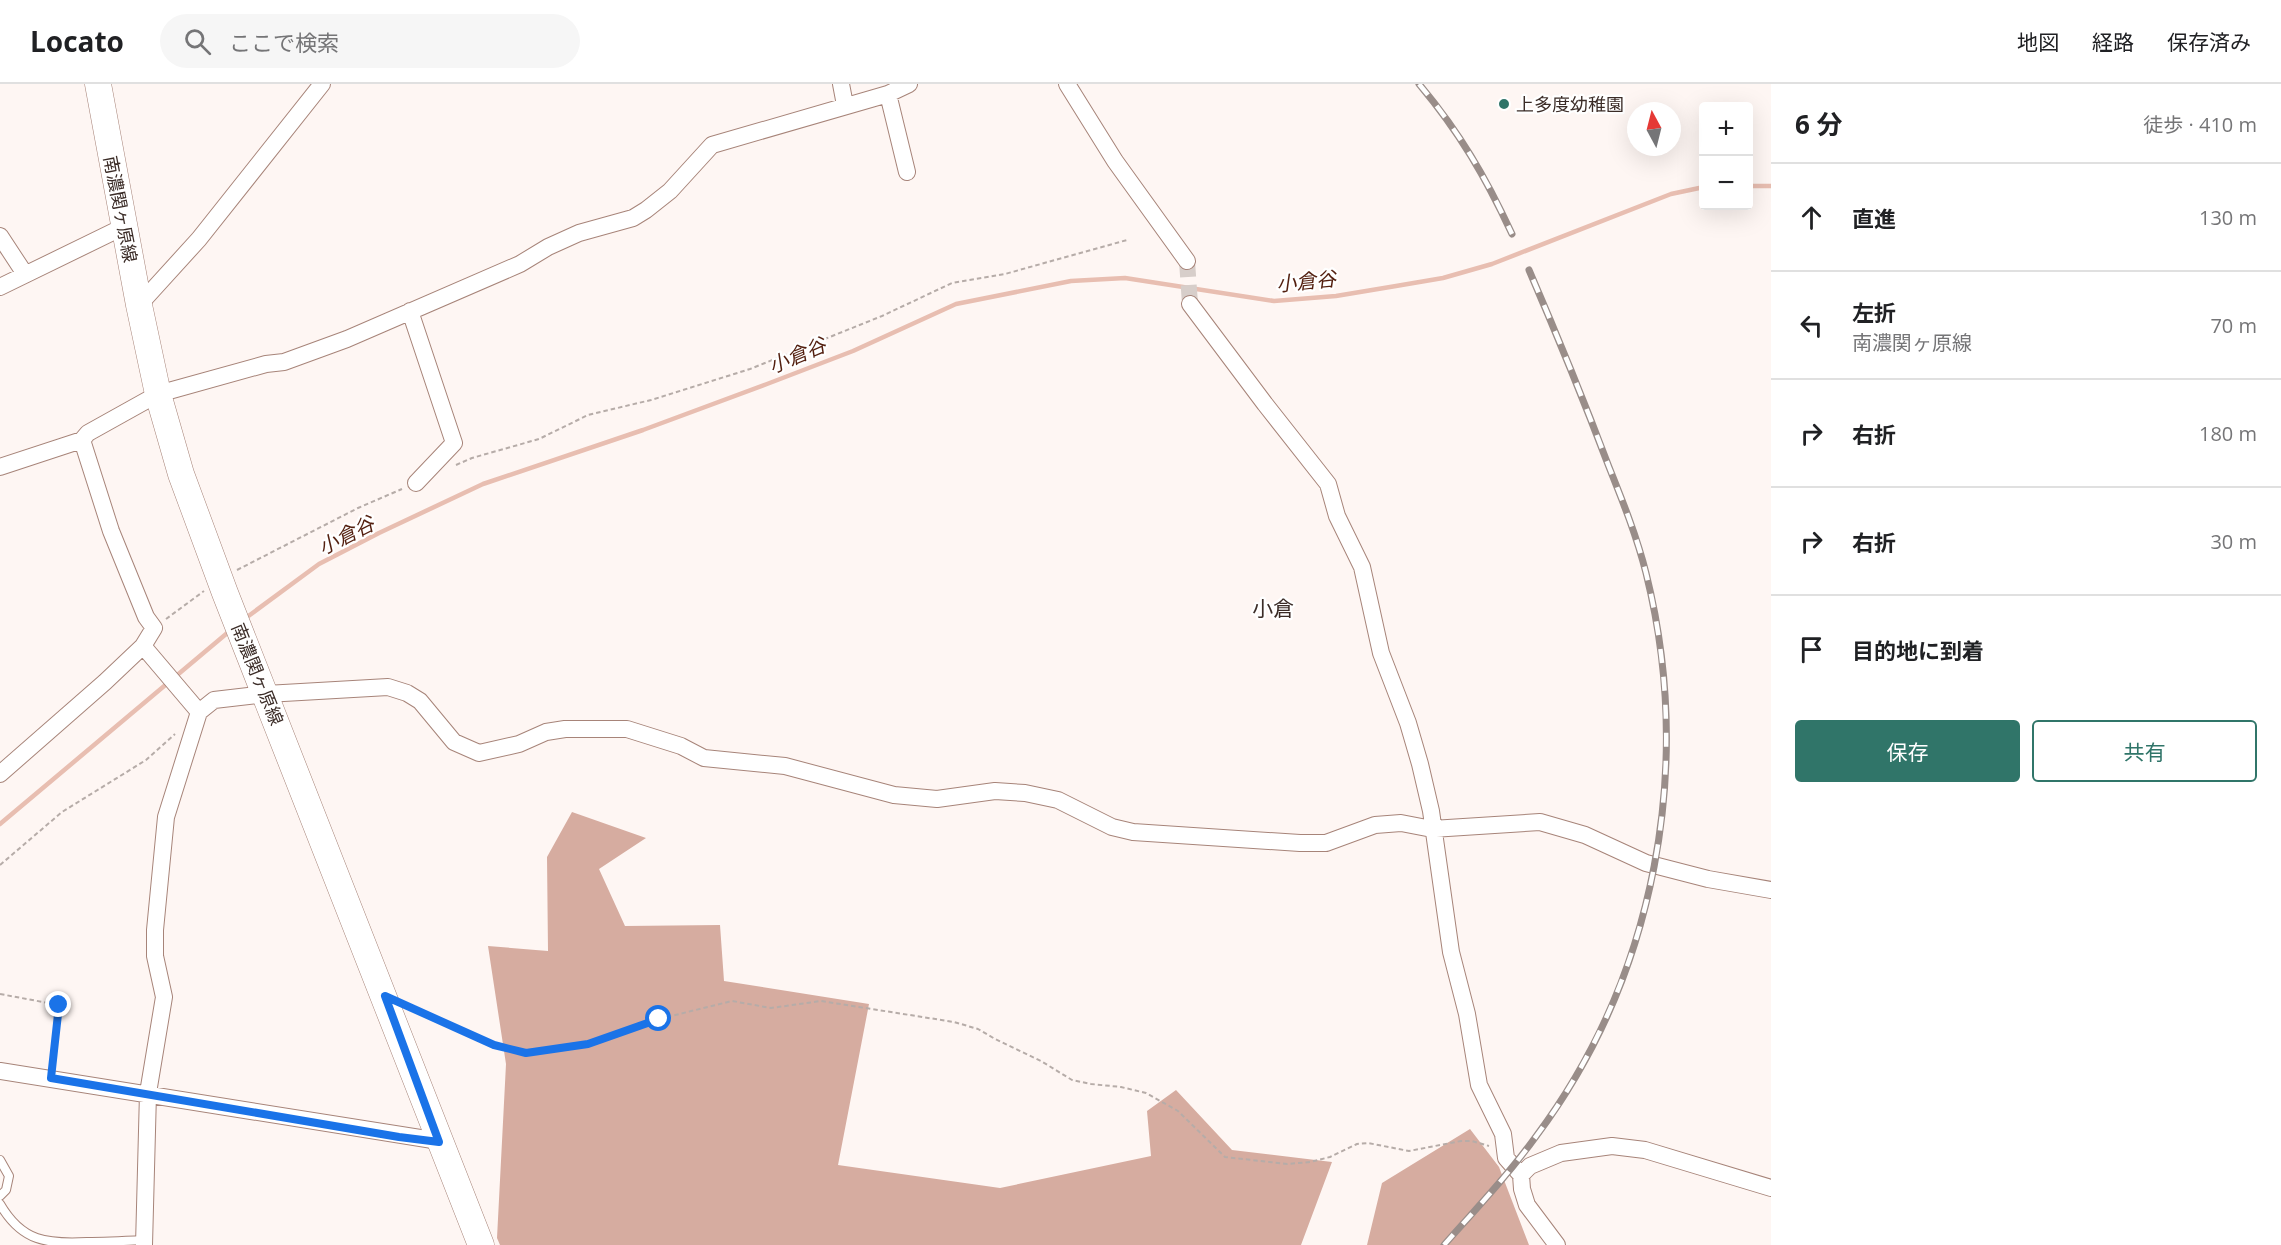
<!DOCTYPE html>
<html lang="ja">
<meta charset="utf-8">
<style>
body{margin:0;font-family:"Open Sans","Noto Sans JP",sans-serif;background:#f6f6f6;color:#202124}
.controls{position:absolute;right:18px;top:18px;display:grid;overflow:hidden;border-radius:6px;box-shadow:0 6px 24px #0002}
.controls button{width:54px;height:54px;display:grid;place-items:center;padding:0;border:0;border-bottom:2px solid #e0e0e0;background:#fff;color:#202124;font:30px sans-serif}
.compass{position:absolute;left:1627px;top:18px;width:54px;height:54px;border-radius:50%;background:#fff;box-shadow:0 6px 24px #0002;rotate:353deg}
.stop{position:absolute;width:18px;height:18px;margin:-14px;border:4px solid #1a73e8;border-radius:50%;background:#fff}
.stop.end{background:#1a73e8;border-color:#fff;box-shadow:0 2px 6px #0008}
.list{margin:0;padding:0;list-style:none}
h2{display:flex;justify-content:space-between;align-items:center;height:78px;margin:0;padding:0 24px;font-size:26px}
h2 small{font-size:20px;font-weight:400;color:#757577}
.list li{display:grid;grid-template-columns:39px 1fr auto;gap:18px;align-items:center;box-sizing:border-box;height:108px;padding:0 24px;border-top:2px solid #e0e0e0}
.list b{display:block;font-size:22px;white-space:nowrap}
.list p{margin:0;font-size:20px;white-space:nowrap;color:#757577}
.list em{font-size:20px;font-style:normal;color:#757577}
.actions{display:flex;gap:12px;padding:18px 24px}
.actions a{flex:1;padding:14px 0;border:2px solid #307569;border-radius:6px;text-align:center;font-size:21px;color:#307569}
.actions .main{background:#307569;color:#fff}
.icon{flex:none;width:33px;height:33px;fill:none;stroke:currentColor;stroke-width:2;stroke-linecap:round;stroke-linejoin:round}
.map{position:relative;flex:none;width:1771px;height:1161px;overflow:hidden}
header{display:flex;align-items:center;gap:36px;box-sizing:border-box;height:84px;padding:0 30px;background:#fff;border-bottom:2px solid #e0e0e0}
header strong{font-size:28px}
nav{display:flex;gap:33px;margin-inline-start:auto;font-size:21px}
.search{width:420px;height:54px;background:#f6f6f6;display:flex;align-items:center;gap:15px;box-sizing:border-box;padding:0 21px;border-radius:33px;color:#757577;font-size:22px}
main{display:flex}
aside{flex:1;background:#fff}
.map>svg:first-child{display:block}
</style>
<header>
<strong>Locato</strong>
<div class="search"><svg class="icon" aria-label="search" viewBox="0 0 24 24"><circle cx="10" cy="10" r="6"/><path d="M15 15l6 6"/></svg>ここで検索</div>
<nav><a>地図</a><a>経路</a><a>保存済み</a></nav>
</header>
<main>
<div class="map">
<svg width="1771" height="1161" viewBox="0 0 1771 1161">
<rect width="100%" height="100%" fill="#fef6f3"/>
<path fill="#d6aca0" d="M572 728 646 754 599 785 625 842 720 841 724 897 869 920 838 1081 1000 1104 1151 1072 1147 1027 1176 1006 1232 1066 1332 1078 1301 1161H500L497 1154 506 980 488 862 548 867 547 773Z
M1470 1045 1499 1083 1529 1161H1367L1382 1099Z"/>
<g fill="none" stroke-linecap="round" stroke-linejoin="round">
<path stroke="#e8beb1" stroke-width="4.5" d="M1748 102H1771
M243 536 319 480 379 449 483 400 643 346 767 300 853 267 956 220 1071 197 1125 194 1274 217 1336 212 1396 202 1443 194 1492 180 1671 110 1704 103
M0 740 232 545"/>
<path stroke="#d7ceca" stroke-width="16" stroke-dasharray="16 8" stroke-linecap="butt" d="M1187 177 1190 220"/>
<g stroke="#a78479" stroke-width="10">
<path id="service" d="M0 1076 9 1092 6 1106 0 1112
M0 1120C22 1158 47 1160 87 1158 106 1158 125 1157 144 1156"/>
</g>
<g stroke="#a78479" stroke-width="18">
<path id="minor" d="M841 0 845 21
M1067 0 1115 77 1187 177
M888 10 907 88
M0 152 25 190
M0 203 123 143
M1190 220 1265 320 1328 400 1337 432 1362 483 1381 569 1408 639 1420 680 1431 727 1451 868 1467 930 1479 1001 1503 1050 1506 1074 1521 1091 1522 1105 1527 1121 1557 1161
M139 221 199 155 322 0
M410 227 454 359 416 399
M0 383 82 356
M143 562 199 628
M0 690 105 598 143 562 154 544 146 533 111 447 82 356 88 349 158 310 266 280 284 278 347 255 520 180 548 163 579 149 633 134 646 126 670 107 712 61 888 10 909 0
M0 987 439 1057
M1521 1091 1530 1082 1561 1069 1612 1062 1645 1066 1771 1104
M144 1161 148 1009 164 913 155 872V846L166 733 199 628 214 616 266 610 388 603 407 609 420 617 454 658 479 669 519 660 546 648 565 645H627L681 662 704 674 785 682 894 711 937 715 995 707 1025 709 1058 716 1112 743 1133 748 1300 759H1326L1375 741 1401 739 1432 745 1540 738 1585 751 1646 779 1708 795 1771 806"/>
</g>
<g stroke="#a78479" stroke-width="27">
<path id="primary" d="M98 0 139 221 158 310 181 390 225 509 481 1161"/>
</g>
<path stroke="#b6aca8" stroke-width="2" stroke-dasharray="4.5 3" stroke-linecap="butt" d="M456 381 472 374 539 355 588 331 651 316 750 285 882 232 952 199 1005 190 1127 156
M237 486 358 424 402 405
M166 535 204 507
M0 781 62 728 146 676 175 650
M0 910 59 921 53 981
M411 924 494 961 526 969 588 960 659 935 732 917 771 924 821 917 954 938 978 945 995 955 1041 977 1072 996 1091 1000 1121 1003 1146 1009 1178 1027 1225 1073 1287 1080 1310 1078 1330 1073 1357 1060 1368 1059 1409 1067 1461 1057H1472L1489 1062"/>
<use href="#service" stroke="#fff" stroke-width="8"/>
<use href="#minor" stroke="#fff" stroke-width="16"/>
<use href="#primary" stroke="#fff" stroke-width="26"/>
<g stroke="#998d89" stroke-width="7">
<path id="rail" d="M1419 0C1460 49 1485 92 1512 150
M1444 1161C1476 1125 1509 1090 1537 1051 1656 891 1694 682 1646 489 1637 453 1623 418 1609 383 1584 317 1557 251 1529 186"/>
</g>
<use href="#rail" stroke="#fff" stroke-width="4.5" stroke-dasharray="14" stroke-linecap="butt"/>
</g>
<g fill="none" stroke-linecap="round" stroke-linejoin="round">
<path stroke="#1a73e8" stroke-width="8" d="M59 921 51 994 399 1053 439 1058 385 912 494 961 526 969 588 960 659 935"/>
</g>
<circle fill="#307569" stroke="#fff" stroke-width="2" cx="1504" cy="20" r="6"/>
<g text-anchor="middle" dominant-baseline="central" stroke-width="4.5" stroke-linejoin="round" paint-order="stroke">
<g font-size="18" fill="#3b2c27" stroke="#fff" text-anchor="start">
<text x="1516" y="20">上多度幼稚園</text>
</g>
<g font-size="18" fill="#3b2c27" stroke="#fff">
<text transform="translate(121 125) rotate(79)">南濃関ヶ原線</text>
<text transform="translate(258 590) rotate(68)">南濃関ヶ原線</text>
</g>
<g font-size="20" font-style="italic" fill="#531f0f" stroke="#fff">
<text transform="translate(1306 197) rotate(-6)">小倉谷</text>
<text transform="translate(797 271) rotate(-23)">小倉谷</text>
<text transform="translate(346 451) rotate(-27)">小倉谷</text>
</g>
<g font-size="21" fill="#3b2c27" stroke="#fff">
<text x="1273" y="524">小倉</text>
</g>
</g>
</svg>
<div class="controls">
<button>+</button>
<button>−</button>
</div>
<svg class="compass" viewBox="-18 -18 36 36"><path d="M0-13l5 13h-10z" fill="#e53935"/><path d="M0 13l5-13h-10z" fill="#757577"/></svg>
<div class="stop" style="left:659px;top:935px"></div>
<div class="stop end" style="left:59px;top:921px"></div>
</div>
<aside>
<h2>6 分<small>徒歩 · 410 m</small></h2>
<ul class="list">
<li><svg class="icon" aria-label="ahead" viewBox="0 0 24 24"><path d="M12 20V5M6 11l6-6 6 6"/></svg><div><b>直進</b></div><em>130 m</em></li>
<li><svg class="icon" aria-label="left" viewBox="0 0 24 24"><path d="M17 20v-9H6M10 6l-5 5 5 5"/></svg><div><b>左折</b><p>南濃関ヶ原線</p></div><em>70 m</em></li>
<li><svg class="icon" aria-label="right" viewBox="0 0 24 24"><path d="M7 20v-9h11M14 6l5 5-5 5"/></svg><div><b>右折</b></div><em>180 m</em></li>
<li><svg class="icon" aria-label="right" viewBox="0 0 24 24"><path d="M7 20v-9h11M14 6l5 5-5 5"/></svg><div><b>右折</b></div><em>30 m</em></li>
<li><svg class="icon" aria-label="arrive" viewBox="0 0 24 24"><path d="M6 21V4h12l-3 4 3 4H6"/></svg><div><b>目的地に到着</b></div></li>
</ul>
<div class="actions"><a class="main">保存</a><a>共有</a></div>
</aside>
</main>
